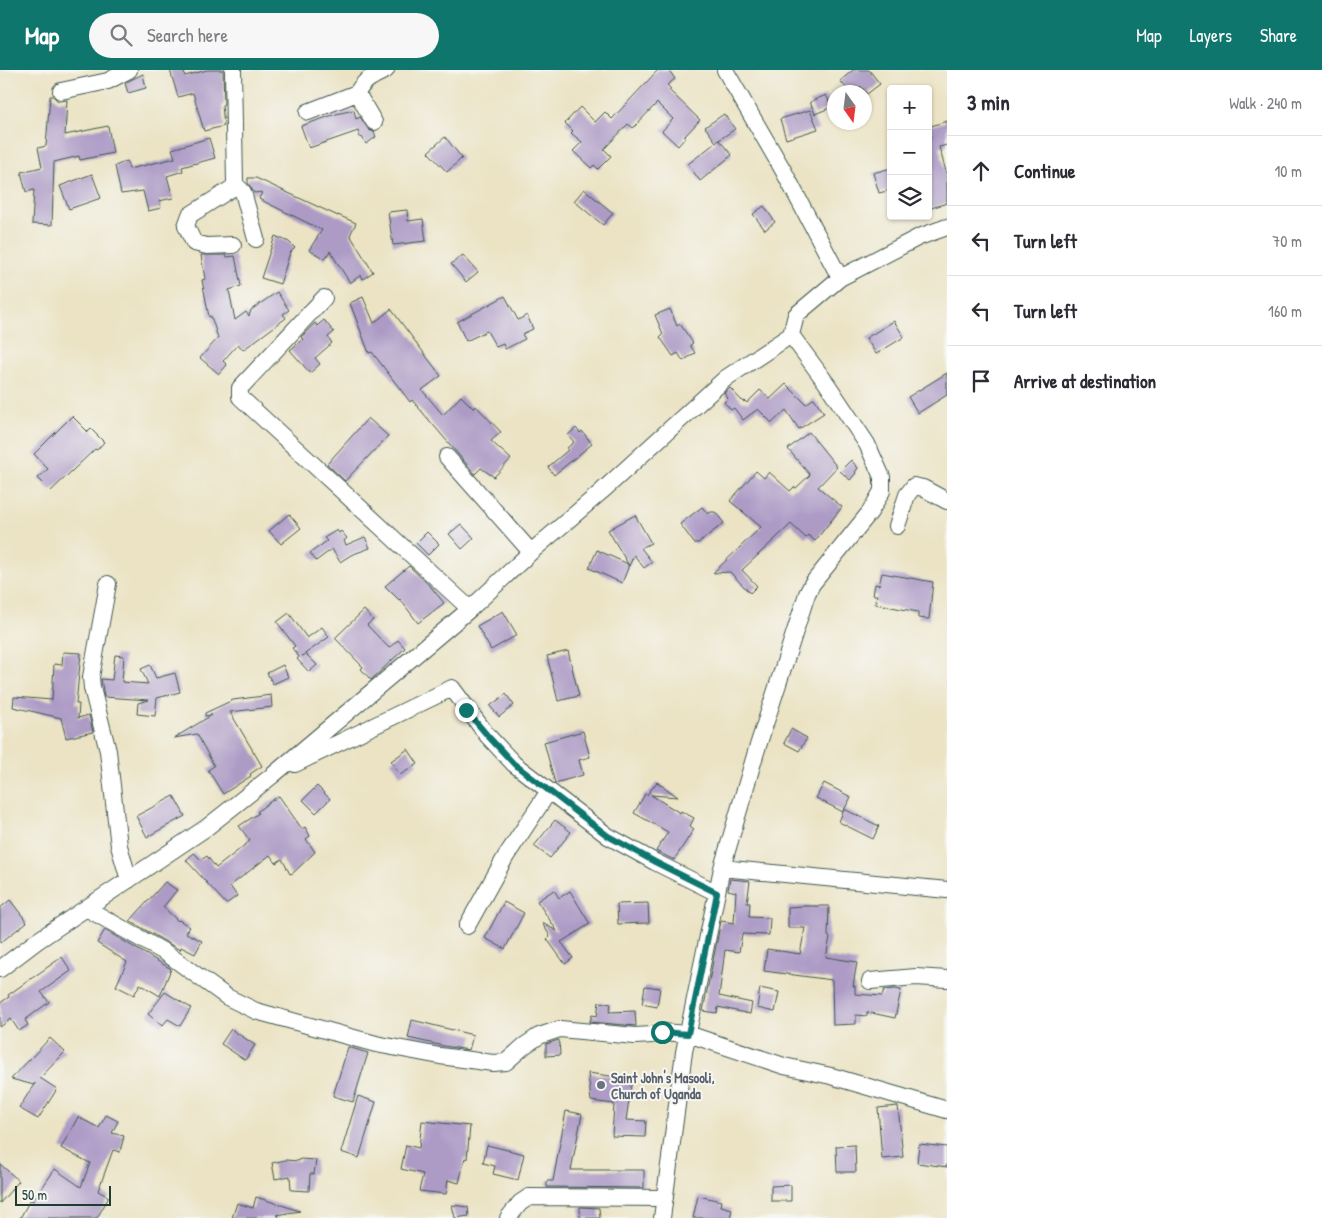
<!DOCTYPE html>
<meta charset="utf-8">
<style>
body{margin:0;font-family:"Patrick Hand",sans-serif;background:#f7f7f7;color:#2b2b33}
.controls{position:absolute;right:15px;top:15px;display:grid;overflow:hidden;border-radius:5px;box-shadow:0 1px 4px #0004}
.controls button{width:45px;height:45px;display:grid;place-items:center;padding:0;border:0;border-bottom:1px solid #e1e1e2;background:#fff;color:#2b2b33;font:25px sans-serif}
.compass{position:absolute;left:827px;top:15px;width:45px;height:45px;border-radius:50%;background:#fff;box-shadow:0 1px 4px #0004;rotate:166deg}
.scale{position:absolute;left:15px;bottom:12px;width:96px;box-sizing:border-box;padding-left:5px;border:2px solid #1f3d34;border-top:0;font-size:14px;line-height:18px;white-space:nowrap;color:#1f3d34;-webkit-text-stroke:4px #f6f6f2;paint-order:stroke}
.stop{position:absolute;width:15px;height:15px;margin:-11px;border:4px solid #0f766e;border-radius:50%;background:#fff}
.stop.end{background:#0f766e;border-color:#fff;box-shadow:0 1px 5px #0008}
.list{margin:0;padding:0;list-style:none}
h2{display:flex;justify-content:space-between;align-items:center;height:65px;margin:0;padding:0 20px;font-size:21px}
h2 small{font-size:16px;font-weight:400;color:#7c7c81}
.list li{display:grid;grid-template-columns:32px 1fr auto;gap:15px;align-items:center;box-sizing:border-box;height:70px;padding:0 20px;border-top:1px solid #e1e1e2}
.list b{display:block;font-size:19px;white-space:nowrap}
.list em{font-size:16px;font-style:normal;color:#7c7c81}
.icon{flex:none;width:28px;height:28px;fill:none;stroke:currentColor;stroke-width:2;stroke-linecap:round;stroke-linejoin:round}
.map{position:relative;flex:none;width:947px;height:1148px;overflow:hidden}
header{display:flex;align-items:center;gap:30px;box-sizing:border-box;height:70px;padding:0 25px;background:#0f766e;color:#fff}
header strong{font-size:24px}
nav{display:flex;gap:28px;margin-inline-start:auto;font-size:18px}
.search{width:350px;height:45px;background:#f7f7f7;display:flex;align-items:center;gap:12px;box-sizing:border-box;padding:0 18px;border-radius:28px;color:#7c7c81;font-size:19px}
main{display:flex}
aside{flex:1;background:#fff}
.map>svg:first-child{display:block}
</style>
<header>
<strong>Map</strong>
<div class="search"><svg class="icon" aria-label="search" viewBox="0 0 24 24"><circle cx="10" cy="10" r="6"/><path d="M15 15l6 6"/></svg>Search here</div>
<nav><a>Map</a><a>Layers</a><a>Share</a></nav>
</header>
<main>
<div class="map">
<svg width="947" height="1148" viewBox="0 0 947 1148">
<rect width="100%" height="100%" fill="#f6f6f2"/>
<filter id="ink" filterUnits="userSpaceOnUse"><feTurbulence type="fractalNoise" baseFrequency=".02" numOctaves="2"/><feDisplacementMap in="SourceGraphic" scale="10" xChannelSelector="R" yChannelSelector="G"/><feConvolveMatrix kernelMatrix="1 2 1 2 8 2 1 2 1" color-interpolation-filters="sRGB"/></filter>
<filter id="wash" filterUnits="userSpaceOnUse"><feTurbulence type="fractalNoise" baseFrequency=".0096" numOctaves="4" result="noise"/><feDisplacementMap in="SourceGraphic" scale="20" xChannelSelector="R" yChannelSelector="G"/><feGaussianBlur stdDeviation="1.12" result="paint"/><feColorMatrix in="noise" values="0 0 0 0 0 0 0 0 0 0 0 0 0 0 0 0 0 1.4 0 .05"/><feComposite in="paint" operator="in"/></filter>
<g filter="url(#wash)">
<rect width="100%" height="100%" fill="#ebe3c4"/>
<g id="blocks">
<path fill="#ad9bc6" d="M170 0H183L185 6 207 0H223L224 34 222 35 224 56 204 61 193 23 178 27Z
M658 0H669L675 9 667 15 671 19 669 20 700 50 684 67 685 68 678 76 662 61 673 49 657 33 633 58 628 54 604 79 611 86 598 99 594 95 591 98 573 81 582 72 571 63 573 61 565 53 580 37 595 52 605 42 612 49Z
M853 0H869L880 14 867 24 861 16 853 22H850L840 11Z
M143 4 146 18 128 23 125 13Z
M826 25 832 37 815 44 810 32Z
M50 26H53L58 31 67 30 65 65 108 56 113 83 80 90 79 86 54 92 52 155 32 154 34 120 26 122 21 102 42 97 38 78 46 76Z
M354 40 356 49 360 47 369 60 374 62 376 67 366 74 362 67 360 68 358 61 309 78 301 56 336 44Z
M810 40 818 59 786 69 780 49Z
M724 44 735 59 716 72 705 57Z
M947 51V75L939 77 947 105V133L928 139V69L931 68 928 57Z
M445 67 462 88 447 102 428 82Z
M209 68 215 88 182 97 183 101 167 106 173 128 159 131 161 138 148 141 143 121 121 124 115 96 127 91 129 99 175 88 172 79Z
M719 70 732 85 700 111 688 94Z
M891 98V120L879 123 873 103Z
M92 104 101 128 69 139 60 116Z
M248 108H256L338 146V145L356 153 350 165 373 202 363 209 361 205 350 213 330 181 325 189 309 180 322 160 259 129 262 122 254 123 248 113Z
M584 119 613 143 603 155 574 131Z
M764 136 775 152 765 160 753 144Z
M407 140 408 151 423 149 426 171 393 175 388 142Z
M275 166 289 172 295 178 290 183 280 214 261 208Z
M201 185H226L227 187 235 186 241 216 229 220 235 250 246 242 249 246 251 240 277 222 289 240 283 244 286 248 243 280 238 274 223 291 227 295 219 304 200 288 218 268 211 246 209 247 202 210 205 209Z
M463 185 478 202 466 212 451 194Z
M505 226 518 250 527 245 533 259 522 264 525 269 505 279 503 274 496 277 487 261 466 271 457 252Z
M363 227 374 253 391 239 441 306 422 320 443 345 461 326 474 339 476 336 501 362 491 371 511 389 494 407 481 398 475 404 412 330 410 332 372 282 369 283 350 233Z
M670 239 677 256 680 254 693 273 690 275 695 283 683 291 678 283 673 286 660 267 663 264 655 245Z
M324 250 334 262 328 267 332 273 315 288 320 294 310 303 290 280 303 269 301 267 315 253 317 256Z
M894 251 904 267 876 284 866 268Z
M947 303V325L918 343 908 327Z
M786 314 806 334 814 328 824 343 799 359 786 340 772 353 758 339 743 350 734 338 731 340 724 332 728 328 724 323 730 318 743 332 745 331 747 333 760 320 770 329Z
M72 346 88 362 91 359 104 372 97 380 95 379 51 421 38 408 48 399 34 384Z
M368 348 388 366 345 411 327 394Z
M576 358 580 363 582 361 592 374 554 405 548 397 568 380 567 378 574 372 568 365Z
M809 362 837 397 818 417 842 437 815 471 808 465 806 468 791 454 742 500 757 516 750 523 730 502 713 503 761 457 730 431 756 401 764 408 769 402 790 421 794 417 796 418 810 405 788 379Z
M851 390 858 398 855 402 856 403 850 410 840 401Z
M702 437 708 444 711 442H715L724 453 698 473H694L680 454Z
M289 444 301 458 281 474 269 461Z
M635 445 651 473 641 478 652 492 644 498 634 485 629 496 628 494V498L622 513 589 498 597 480 628 494 608 460Z
M461 454 474 468 462 479 449 464Z
M337 460 339 463 341 461 347 468 344 471 346 475 365 467 370 478 351 485 340 492 332 479 316 491 310 483 327 471 324 468Z
M427 462 439 474 428 485 416 473Z
M409 496 431 517 444 533 418 553 400 529 399 530 385 516Z
M882 503 933 512 929 549 918 548V542L875 534 877 525H873L875 514 879 515Z
M364 540 373 550 367 555 389 578 398 570 405 578 371 610 361 599 363 597 335 568Z
M503 541 517 565 491 580 477 556Z
M289 543 307 568 322 557 329 567 302 586 306 584 317 595 309 602 297 589 299 587 292 578 295 576 277 552Z
M568 581 579 626 558 631 547 586Z
M63 582 81 583 76 634H79L78 648 89 645 93 662 66 668 61 648 13 637 14 627 52 630 54 594 62 595Z
M115 585 124 586 122 612 148 614 141 599 150 595 156 608 175 603 180 622 157 628 155 646 137 644 138 633 149 630 104 627 101 609 112 610Z
M283 595 288 607 273 614 267 603Z
M506 624 514 635 499 647 490 636Z
M271 625 272 637 230 642 262 696 250 704 251 706 223 724 208 700 214 696 197 664 174 668 212 645 205 646V643L233 630Z
M791 659 807 668 799 681 784 673Z
M583 661 590 687 579 690 583 705 555 713 544 672Z
M408 679 418 694 400 705 391 691Z
M657 712 678 727 651 725 680 743 681 741 694 748 690 756 694 759 674 790 656 781 668 762 634 743 645 724 647 725Z
M824 713 851 727 843 742 816 728Z
M317 716 330 729 316 743 303 730Z
M174 726 185 746 147 767 136 746Z
M279 726 302 759 305 757 310 766 306 769 315 782 293 803 290 804 282 789 276 793 270 785 230 816 237 826 226 834 186 790 194 783 201 790 207 786 216 798 250 771 239 756 259 743 257 742 268 733Z
M844 739 879 756 873 769 839 752Z
M555 750 571 762 550 788 534 776Z
M730 809 750 811 747 833H750L749 847 770 848 769 865 742 864 739 882 725 880 719 926 752 933 750 944 718 937 717 943 703 941 721 851 734 853 736 822 728 820Z
M165 812 177 820 163 837 178 851 179 850 190 857 186 863 202 871 195 884 181 877 180 880 130 851Z
M554 820 559 828 570 821 590 854 561 872 573 888 565 894 547 869 550 866 542 853 557 861 537 831Z
M10 830 27 852 0 873V838Z
M504 832 524 843 505 879 485 868Z
M648 833 649 853 618 854 617 834Z
M804 836H829L828 866 830 867 826 887 857 892 853 916H855V924L882 926 884 920 895 919 901 920 895 948 867 942V946L856 945V954L833 955 832 910 764 901 767 879 800 884 805 858H788V837Z
M105 860 171 899 160 926 140 914 134 925 116 916 127 892 97 873Z
M62 887 71 901 41 922 49 932 25 950 28 955 19 961 11 949 0 957V933L9 927 8 925Z
M645 916 660 918 657 937 642 934Z
M760 918 779 922 775 942 757 938Z
M165 922 191 938 180 956 168 949 162 956 148 944Z
M599 932 611 934 609 942 635 941 636 956 590 952 592 945 597 946Z
M412 950 473 965 469 980 444 976 408 968Z
M231 959 255 975 245 990 221 974Z
M50 968 65 982 40 1008 57 1019 38 1049 19 1038 35 1013 34 1015 11 1009Z
M559 970 560 985 546 986V974Z
M348 977 368 983 353 1032 333 1026Z
M588 1003 632 1009 626 1050 646 1051 645 1067 612 1066 614 1034 591 1031Z
M358 1026 376 1032 359 1088 341 1082Z
M898 1036 903 1087 882 1089 878 1038Z
M566 1041 582 1044 571 1100H644V1118L547 1117V1111H553Z
M106 1045 118 1051 112 1063 124 1066 120 1082 113 1080 98 1121 109 1127 97 1148H20L30 1130 33 1131 55 1099 81 1117 90 1093 61 1078 78 1047 99 1058Z
M422 1051 470 1056 467 1089 465 1088 459 1113 448 1110 446 1124 419 1121 423 1104 401 1099 406 1075 419 1078Z
M919 1074 947 1077V1097L917 1093Z
M487 1075 524 1084 518 1110 493 1104 495 1096 483 1093Z
M855 1075 856 1102H837L836 1076Z
M300 1089 316 1090 314 1104H310L309 1121 291 1120 290 1106 275 1109 272 1093 285 1090 299 1091Z
M0 1094 19 1111 0 1133Z
M791 1115V1131H771V1116Z
M698 1126 722 1131 721 1136 732 1139 730 1148H693Z
M256 1127 300 1141 276 1145 279 1146 278 1148H232L237 1133 253 1138Z
M452 1135 468 1137 469 1146 455 1148Z
M580 1137 599 1138 600 1148H580Z"/>
</g>
</g>
<g filter="url(#ink)">
<use href="#blocks" fill-opacity="0" stroke="#3e564a" stroke-width="1"/>
<g fill="none" stroke-linecap="round" stroke-linejoin="round">
<g stroke="#3e564a" stroke-width="18">
<path id="minor" d="M233 0 235 114 234 117 190 145 186 156 194 173 207 176 233 175
M725 0 783 100 840 208
M61 21 108 11 129 0
M308 42 357 23
M374 52 357 23C365 9 372 7 386 0
M235 114 243 122 256 169
M324 228 240 318V327L470 539
M447 387 531 482
M897 456 907 425 914 416 923 418 947 431
M108 514 91 607 92 618 108 681 119 776 129 810
M295 694 452 618 487 665 514 694 608 766 655 792 717 823
M722 798 947 820
M86 838 166 883 227 927 256 941 376 974 440 986 493 993 506 992 524 976 539 966 560 959 635 966 652 965 662 962 688 964 784 996 831 1006 947 1040
M467 856 506 786 549 721
M0 899 37 871 206 758 273 705 470 539 531 482 602 421 726 308 791 265 796 245 840 208 919 167 947 157
M870 911 916 907 947 909
M508 1148 520 1133 529 1127 665 1128
M662 1148 684 982 722 798 756 682 807 524 812 514 870 442 882 421V407L867 374 827 314 791 265"/>
</g>
<use href="#minor" stroke="#fff" stroke-width="16"/>
</g>
</g>
<g fill="none" stroke-linecap="round" stroke-linejoin="round" filter="url(#ink)">
<path stroke="#0f766e" stroke-width="6" d="M466 640 487 665 514 694 608 766 655 792 717 823 688 964 662 962"/>
</g>
<circle fill="#6b7280" stroke="#f6f6f2" stroke-width="2" cx="601" cy="1015" r="5"/>
<g text-anchor="middle" dominant-baseline="central" stroke-width="4" stroke-linejoin="round" paint-order="stroke">
<g font-size="14" font-weight="bold" fill="#5b616d" stroke="#f6f6f2" text-anchor="start">
<text x="611" y="1007">Saint John's Masooli,<tspan x="611" dy="16">Church of Uganda</tspan></text>
</g>
</g>
</svg>
<div class="controls">
<button>+</button>
<button>−</button>
<button><svg class="icon" aria-label="layers" viewBox="0 0 24 24"><path d="M12 4l9 5-9 5-9-5zM3 14l9 5 9-5"/></svg></button>
</div>
<svg class="compass" viewBox="-18 -18 36 36"><path d="M0-13l5 13h-10z" fill="#e53935"/><path d="M0 13l5-13h-10z" fill="#7c7c81"/></svg>
<div class="scale">50 m</div>
<div class="stop" style="left:662px;top:962px"></div>
<div class="stop end" style="left:466px;top:640px"></div>
</div>
<aside>
<h2>3 min<small>Walk · 240 m</small></h2>
<ul class="list">
<li><svg class="icon" aria-label="ahead" viewBox="0 0 24 24"><path d="M12 20V5M6 11l6-6 6 6"/></svg><div><b>Continue</b></div><em>10 m</em></li>
<li><svg class="icon" aria-label="left" viewBox="0 0 24 24"><path d="M17 20v-9H6M10 6l-5 5 5 5"/></svg><div><b>Turn left</b></div><em>70 m</em></li>
<li><svg class="icon" aria-label="left" viewBox="0 0 24 24"><path d="M17 20v-9H6M10 6l-5 5 5 5"/></svg><div><b>Turn left</b></div><em>160 m</em></li>
<li><svg class="icon" aria-label="arrive" viewBox="0 0 24 24"><path d="M6 21V4h12l-3 4 3 4H6"/></svg><div><b>Arrive at destination</b></div></li>
</ul>
</aside>
</main>
